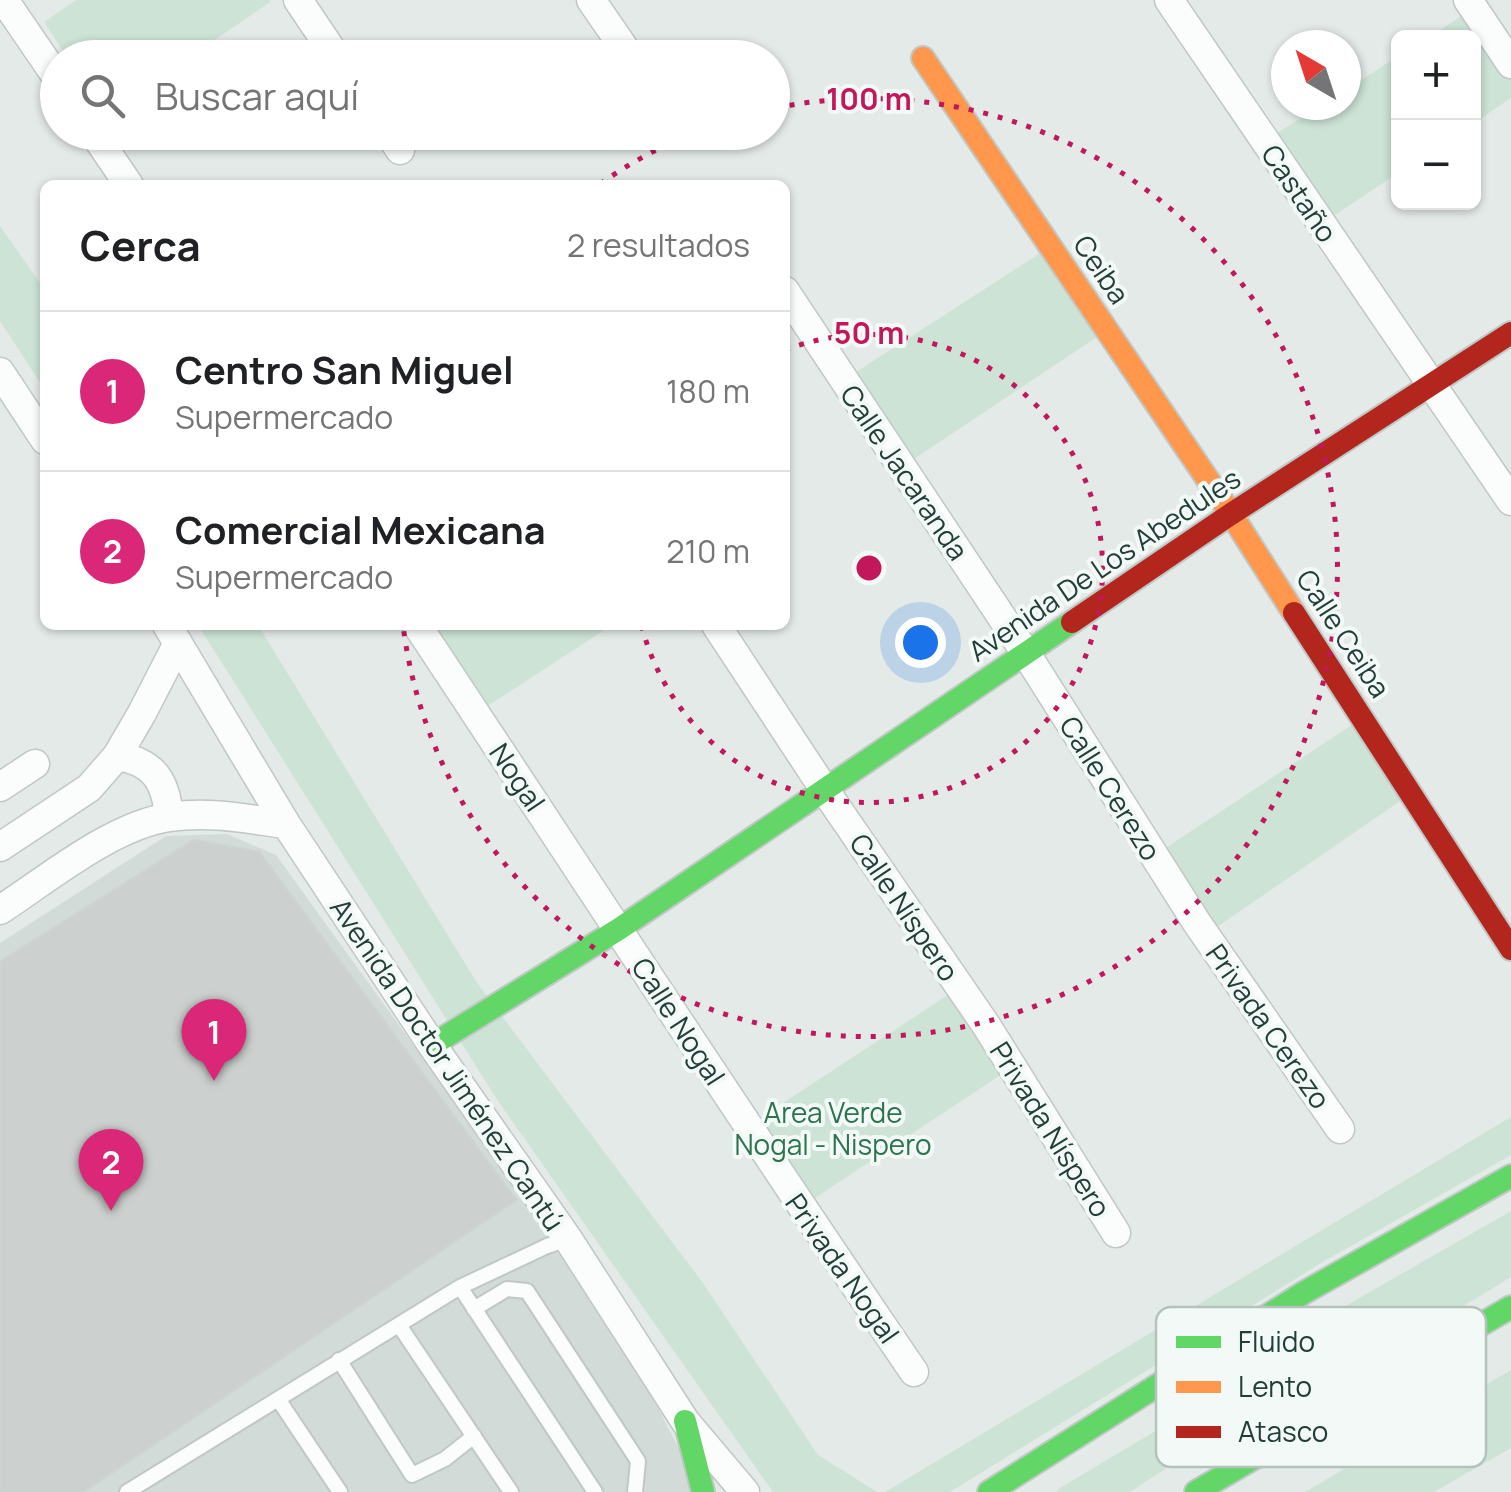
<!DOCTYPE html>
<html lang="es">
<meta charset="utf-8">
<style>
body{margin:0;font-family:Manrope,sans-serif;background:#f6f6f6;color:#202124}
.controls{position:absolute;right:30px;top:30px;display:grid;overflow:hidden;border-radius:15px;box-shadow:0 2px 8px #0004}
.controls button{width:90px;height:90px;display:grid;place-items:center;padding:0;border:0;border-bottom:2px solid #e0e0e0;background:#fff;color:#202124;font:50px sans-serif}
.compass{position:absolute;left:1271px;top:30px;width:90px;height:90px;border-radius:50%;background:#fff;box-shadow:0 2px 8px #0004;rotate:321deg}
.you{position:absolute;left:920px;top:642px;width:35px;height:35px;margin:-25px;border:8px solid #fff;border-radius:50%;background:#1a73e8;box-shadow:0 0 0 15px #1a73e833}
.badge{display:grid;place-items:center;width:65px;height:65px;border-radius:50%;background:#db2777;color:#fff;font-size:32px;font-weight:700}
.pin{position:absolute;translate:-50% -82px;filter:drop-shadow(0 2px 5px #0008)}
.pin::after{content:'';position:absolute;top:52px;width:35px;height:30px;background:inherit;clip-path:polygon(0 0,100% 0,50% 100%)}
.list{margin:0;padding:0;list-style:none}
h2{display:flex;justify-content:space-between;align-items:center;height:130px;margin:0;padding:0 40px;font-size:42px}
h2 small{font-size:32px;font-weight:400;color:#757577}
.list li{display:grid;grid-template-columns:65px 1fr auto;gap:30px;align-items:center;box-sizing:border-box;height:160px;padding:0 40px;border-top:2px solid #e0e0e0}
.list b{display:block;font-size:38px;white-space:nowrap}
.list p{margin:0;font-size:32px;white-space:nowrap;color:#757577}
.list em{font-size:32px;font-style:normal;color:#757577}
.icon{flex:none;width:55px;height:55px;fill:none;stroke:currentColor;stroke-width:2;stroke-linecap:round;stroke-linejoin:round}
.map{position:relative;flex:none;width:1511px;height:1492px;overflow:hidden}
.search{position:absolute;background:#fff;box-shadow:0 2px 8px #0004;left:40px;top:40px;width:750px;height:110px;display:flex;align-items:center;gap:25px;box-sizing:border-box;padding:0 35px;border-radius:55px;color:#757577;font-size:38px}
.panel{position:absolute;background:#fff;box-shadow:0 2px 8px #0004;left:40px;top:180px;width:750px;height:450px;border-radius:15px}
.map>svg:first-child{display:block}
</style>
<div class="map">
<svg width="1511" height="1492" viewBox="0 0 1511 1492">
<rect width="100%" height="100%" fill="#e4eae8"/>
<path fill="#d3dbd8" d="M227 834 276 855 521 1194 629 1350 689 1469V1492H0V943L166 836Z"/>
<path fill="#cde3d6" d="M76 0H269L270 2 190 57H67L44 22Z
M1466 13 1511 80V98L1474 123V38H1428Z
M1398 56V173L1329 219 1272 136 1322 105H1346V90Z
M0 226 45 290V390L0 321Z
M1045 250 1100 335 908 463 850 376Z
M198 625H258L477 983 703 1283 818 1455 877 1492H773L498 1101Z
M435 625H612L486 707Z
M1358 721 1406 797 1214 929 1161 851Z
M951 993 1005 1072 809 1202 754 1122Z
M1511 1117V1155L1326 1260 950 1492H885Z
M1511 1211V1277L1267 1426 1211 1439 1130 1492H1056L1060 1488 1194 1408 1206 1386Z
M1511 1370V1448L1434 1492H1305Z"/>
<path fill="#ccd1cf" stroke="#cdd3d1" stroke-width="2.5" d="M194 840 259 852 516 1200 83 1492H0V962Z"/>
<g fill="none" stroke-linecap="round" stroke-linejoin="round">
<g stroke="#c1c7c5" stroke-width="18">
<path id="lane" d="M460 1287 595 1492
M474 1309 507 1289 527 1291 638 1461 635 1492
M399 1325 511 1492
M339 1360 412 1475 445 1459 474 1436
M278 1399 340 1492
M127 1492 460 1287 547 1246 568 1239"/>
</g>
<g stroke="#c1c7c5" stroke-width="31">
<path id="street" d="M4 0 58 79
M298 0 337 58
M591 0 631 58
M1169 0 1511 501
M1468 0 1511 64
M93 132 129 185
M388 132 400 150
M785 291 1025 652 1197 923 1340 1129
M0 372 45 440
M167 625 286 824 432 1045 568 1239 685 1421 745 1492
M417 625C582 874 745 1125 914 1372
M716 625 824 789 986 1025 1116 1233
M117 756C154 762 166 781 169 817
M0 787 35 764
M0 847 89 788 117 756 142 713 178 643
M0 910C49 878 113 825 170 817 209 811 248 819 286 824"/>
</g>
<g stroke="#c0c8c5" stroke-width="26">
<path id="fast" d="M432 1045 619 929 1072 622
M685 1421 703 1492
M989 1492 1305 1292 1511 1176
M1196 1492 1511 1307"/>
</g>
<g stroke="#c0c8c5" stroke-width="26">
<path id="slow" d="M923 58 1231 514 1294 613"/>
</g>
<g stroke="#c0c8c5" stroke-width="26">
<path id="jam" d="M1294 613 1511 949
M1072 622 1231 514 1511 333"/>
</g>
<use href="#lane" stroke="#fbfcfc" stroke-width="14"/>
<use href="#street" stroke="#fbfcfc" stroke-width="28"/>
<use href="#fast" stroke="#63d668" stroke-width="22"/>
<use href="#slow" stroke="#ff974d" stroke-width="22"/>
<use href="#jam" stroke="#b3261e" stroke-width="22"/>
</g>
<g fill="none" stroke="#c2185b" stroke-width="5" stroke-dasharray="5 10">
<path d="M785 350A234 234 0 1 1 642 627"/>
<path d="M600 184A469 469 0 0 1 693 133M775 108A469 469 0 1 1 403 625"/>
</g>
<g text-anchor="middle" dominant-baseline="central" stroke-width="8" stroke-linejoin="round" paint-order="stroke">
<g font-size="28" fill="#223e38" stroke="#f3f9f6">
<text transform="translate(1300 193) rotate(56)">Castaño</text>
<text transform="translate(1102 269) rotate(56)">Ceiba</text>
<text transform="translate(905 472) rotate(56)">Calle Jacaranda</text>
<text transform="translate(1104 564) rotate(-34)">Avenida De Los Abedules</text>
<text transform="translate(1344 633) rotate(57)">Calle Ceiba</text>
<text transform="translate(518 777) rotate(56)">Nogal</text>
<text transform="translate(1111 788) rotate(58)">Calle Cerezo</text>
<text transform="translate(905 907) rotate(56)">Calle Níspero</text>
<text transform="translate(679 1021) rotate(57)">Calle Nogal</text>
<text transform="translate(1269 1026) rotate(55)">Privada Cerezo</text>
<text transform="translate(448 1064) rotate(56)">Avenida Doctor Jiménez Cantú</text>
<text transform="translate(1051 1129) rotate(58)">Privada Níspero</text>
<text transform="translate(843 1268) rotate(55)">Privada Nogal</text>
</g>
<g font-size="28" fill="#2c744e" stroke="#f3f9f6">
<text x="833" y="1112">Area Verde<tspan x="833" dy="32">Nogal - Nispero</tspan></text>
</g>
</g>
<rect x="1156" y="1307" width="330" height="160" rx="15" fill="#f3f9f6" stroke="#b4c1bd" stroke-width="2.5"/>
<rect x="1176" y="1336" width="45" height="12" fill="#63d668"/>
<rect x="1176" y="1381" width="45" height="12" fill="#ff974d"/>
<rect x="1176" y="1426" width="45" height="12" fill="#b3261e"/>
<g font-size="28" fill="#223e38">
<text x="1238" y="1352">Fluido</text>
<text x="1238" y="1397">Lento</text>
<text x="1238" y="1442">Atasco</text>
</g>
<circle cx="869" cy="568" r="15" fill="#c2185b" stroke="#f3f9f6" stroke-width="5"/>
<g font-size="30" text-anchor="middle" font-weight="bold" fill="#c2185b" stroke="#f3f9f6" stroke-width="8" stroke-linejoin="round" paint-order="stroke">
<text x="869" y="110">100 m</text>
<text x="869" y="344">50 m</text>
</g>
</svg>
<div class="controls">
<button>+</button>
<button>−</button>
</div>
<svg class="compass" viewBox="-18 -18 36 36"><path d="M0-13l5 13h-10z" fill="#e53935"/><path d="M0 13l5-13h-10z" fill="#757577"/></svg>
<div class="you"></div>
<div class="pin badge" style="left:214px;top:1081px">1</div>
<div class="pin badge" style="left:111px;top:1211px">2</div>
<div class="search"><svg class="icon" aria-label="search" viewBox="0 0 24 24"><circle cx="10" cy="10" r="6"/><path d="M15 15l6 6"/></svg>Buscar aquí</div>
<section class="panel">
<h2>Cerca<small>2 resultados</small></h2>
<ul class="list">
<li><span class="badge">1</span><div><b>Centro San Miguel</b><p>Supermercado</p></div><em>180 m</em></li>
<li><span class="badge">2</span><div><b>Comercial Mexicana</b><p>Supermercado</p></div><em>210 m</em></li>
</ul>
</section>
</div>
